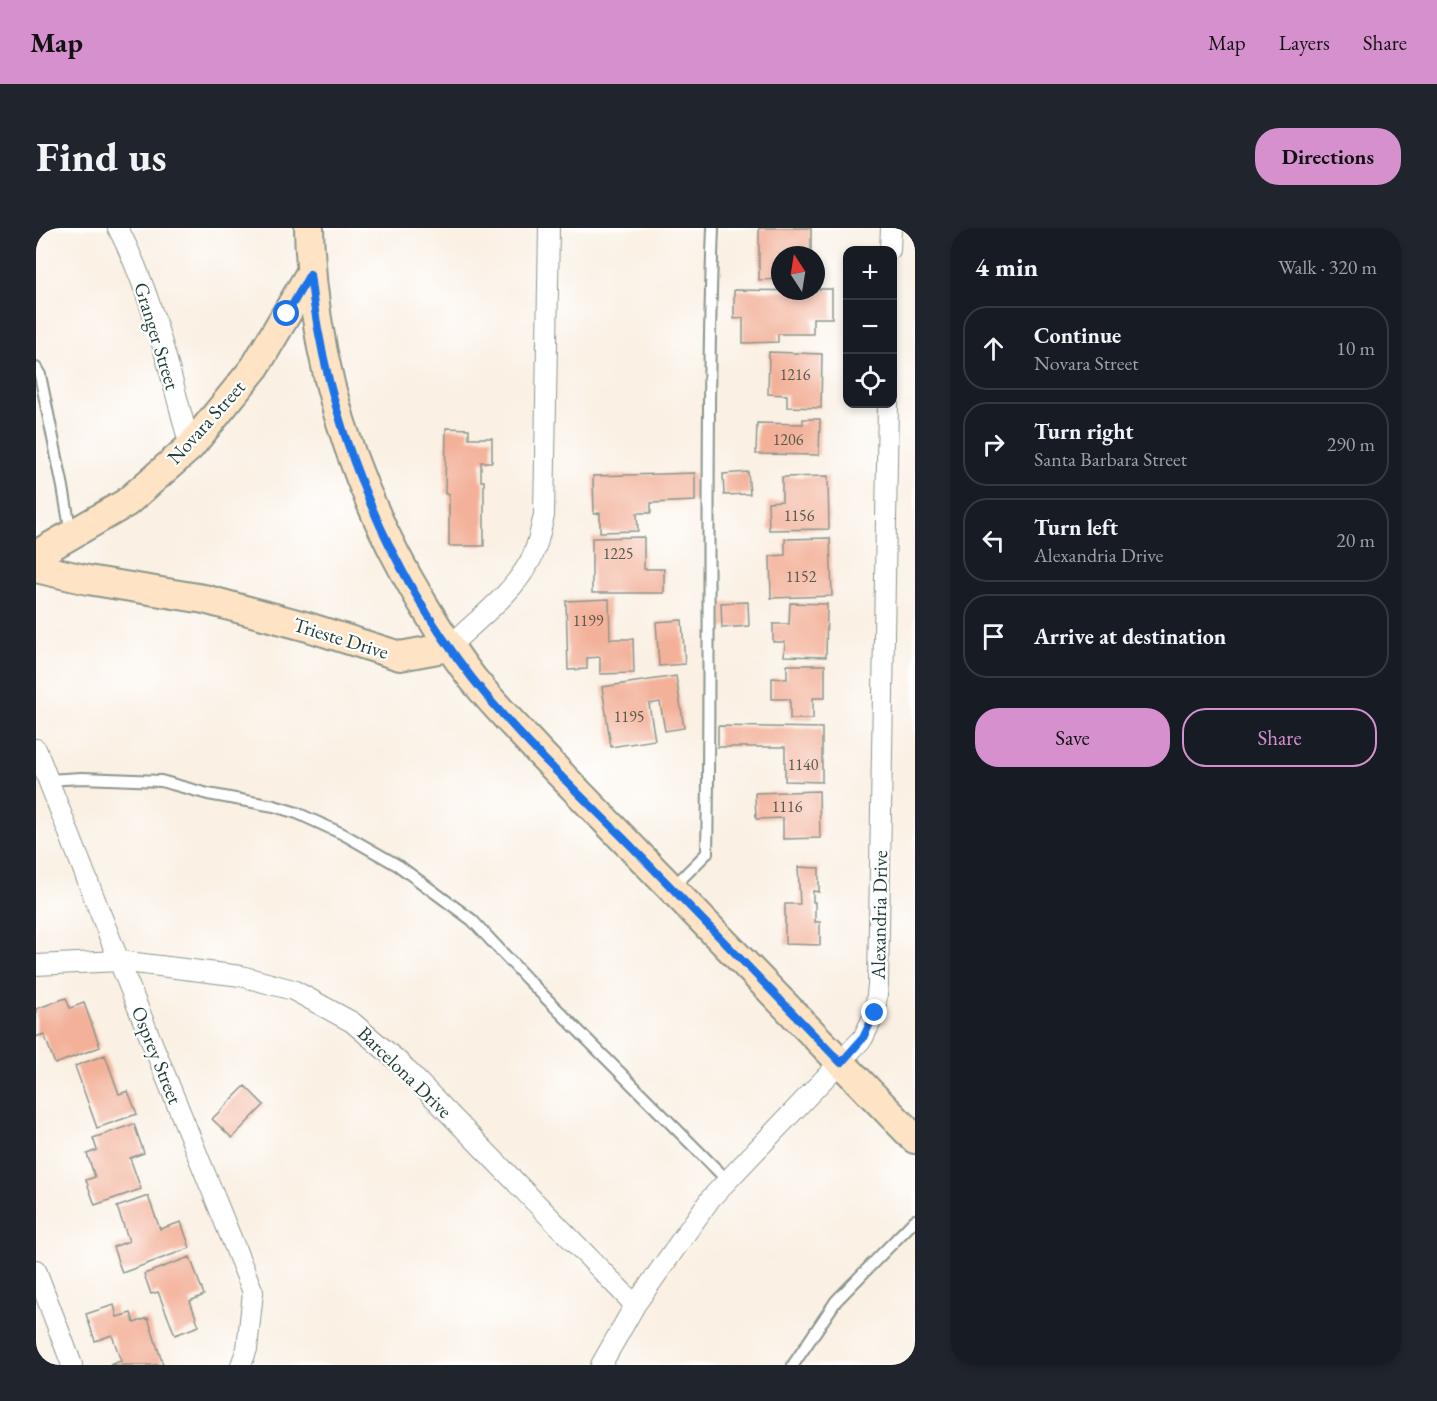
<!DOCTYPE html>
<meta charset="utf-8">
<style>
body{margin:0;font-family:"EB Garamond",serif;background:#20242c;color:#f1f3f6}
.controls{position:absolute;right:18px;top:18px;display:grid;overflow:hidden;border-radius:12px;box-shadow:0 3px 9px #0003}
.controls button{width:54px;height:54px;display:grid;place-items:center;padding:0;border:0;border-bottom:2px solid #363941;background:#171b24;color:#f1f3f6;font:30px sans-serif}
.compass{position:absolute;left:735px;top:18px;width:54px;height:54px;border-radius:50%;background:#171b24;box-shadow:0 3px 9px #0003;rotate:348deg}
.stop{position:absolute;width:18px;height:18px;margin:-14px;border:4px solid #1a73e8;border-radius:50%;background:#fff}
.stop.end{background:#1a73e8;border-color:#fff;box-shadow:0 2px 6px #0008}
.list{margin:0;padding:0;list-style:none}
h2{display:flex;justify-content:space-between;align-items:center;height:78px;margin:0;padding:0 24px;font-size:26px}
h2 small{font-size:20px;font-weight:400;color:#9ea1a6}
.list li{display:grid;grid-template-columns:39px 1fr auto;gap:18px;align-items:center;box-sizing:border-box;height:84px;margin:0 12px 12px;padding:0 12px;border:2px solid #363941;border-radius:24px}
.list b{display:block;font-size:22px;white-space:nowrap}
.list p{margin:0;font-size:20px;white-space:nowrap;color:#9ea1a6}
.list em{font-size:20px;font-style:normal;color:#9ea1a6}
.actions{display:flex;gap:12px;padding:18px 24px}
.actions a{flex:1;padding:14px 0;border:2px solid #d690ce;border-radius:24px;text-align:center;font-size:21px;color:#d690ce}
.actions .main{background:#d690ce;color:#111}
.icon{flex:none;width:33px;height:33px;fill:none;stroke:currentColor;stroke-width:2;stroke-linecap:round;stroke-linejoin:round}
.map{position:relative;flex:none;width:879px;height:1137px;overflow:hidden;border-radius:24px}
header{display:flex;align-items:center;gap:36px;box-sizing:border-box;height:84px;padding:0 30px;background:#d690ce;color:#111}
header strong{font-size:28px}
nav{display:flex;gap:33px;margin-inline-start:auto;font-size:21px}
.intro{display:flex;align-items:center;justify-content:space-between;box-sizing:border-box;height:144px;padding:0 36px}
h1{margin:0;font-size:42px}
.button{padding:15px 27px;border-radius:24px;background:#d690ce;color:#111;font-size:21px;font-weight:700}
main{display:flex;gap:36px;padding:0 36px}
aside{flex:1;background:#171b24;border-radius:24px;box-shadow:0 3px 9px #0003}
.map>svg:first-child{display:block}
</style>
<header>
<strong>Map</strong>
<nav><a>Map</a><a>Layers</a><a>Share</a></nav>
</header>
<div class="intro"><h1>Find us</h1><a class="button">Directions</a></div>
<main>
<div class="map">
<svg width="879" height="1137" viewBox="0 0 879 1137">
<rect width="100%" height="100%" fill="#fff"/>
<filter id="ink" filterUnits="userSpaceOnUse"><feTurbulence type="fractalNoise" baseFrequency=".0167" numOctaves="2"/><feDisplacementMap in="SourceGraphic" scale="12" xChannelSelector="R" yChannelSelector="G"/><feConvolveMatrix kernelMatrix="1 2 1 2 8 2 1 2 1" color-interpolation-filters="sRGB"/></filter>
<filter id="wash" filterUnits="userSpaceOnUse"><feTurbulence type="fractalNoise" baseFrequency=".008" numOctaves="4" result="noise"/><feDisplacementMap in="SourceGraphic" scale="24" xChannelSelector="R" yChannelSelector="G"/><feGaussianBlur stdDeviation="1.35" result="paint"/><feColorMatrix in="noise" values="0 0 0 0 0 0 0 0 0 0 0 0 0 0 0 0 0 1.4 0 .05"/><feComposite in="paint" operator="in"/></filter>
<g filter="url(#wash)">
<rect width="100%" height="100%" fill="#faf0e3"/>
<g id="blocks">
<path fill="#f3b199" d="M723 0H775V27H744V51L723 52Z
M780 61H796V90H777V106H742V114L707 115V90L698 91V62L780 63Z
M733 124 786 126 785 180 751 179V167L732 166Z
M767 191H784L783 227 720 226 721 195 767 196Z
M410 200 433 201V210H456V234H445V253H448V318H413V266H409Z
M712 244 714 266 688 267 687 246Z
M659 245V273L615 275V285H601L602 303 564 304V285L558 286 557 248Z
M792 248 793 301 733 302 732 274 746 273V249Z
M608 309V341H628V365H556V310Z
M794 310 796 368 735 370 734 328 749 327V311Z
M573 371 574 411H597L598 445 564 446V429L551 430V441L532 442 530 373Z
M712 374 713 398 686 400 685 375Z
M754 375 791 376 790 429 748 428 749 414H737V396H753Z
M646 392 649 436 623 438 620 394Z
M751 437H789V470H777V491H754V471H736V450L751 451Z
M640 448 648 500 629 503 624 474 613 476 619 512 575 519 566 459Z
M682 498 786 500V554L749 553V519H682Z
M783 563 784 610 747 611V590L720 591 719 565Z
M762 639 783 640V664L777 663V674H779V694H784V717L749 716V676H764Z
M30 770 34 780 48 775 64 819 19 836 8 806 0 809V781Z
M69 827 83 866 92 863 101 886 61 900 39 838Z
M209 858 228 877 196 910 176 891Z
M98 896 108 925 94 930 105 961 59 977 50 952 59 949 51 926 61 922 57 910Z
M112 968 124 1001 145 994 154 1020 86 1045 77 1019 93 1013 81 979Z
M154 1029 168 1067 154 1073 163 1098 139 1107 122 1064 115 1066 108 1046Z
M78 1077 81 1089 95 1085 98 1095 112 1090 127 1137H73L85 1133 76 1107 59 1113 50 1086Z"/>
</g>
</g>
<g filter="url(#ink)">
<use href="#blocks" fill-opacity="0" stroke="#8c968c" stroke-width="1.5"/>
<g fill="none" stroke-linecap="round" stroke-linejoin="round">
<g stroke="#8c968c" stroke-width="14">
<path id="lane" d="M0 140 4 147 27 259 35 306
M11 552 46 550 125 553 172 566 238 578 261 585 307 606 363 638 436 692 491 751 692 953
M636 660 671 625C675 417 669 208 677 0
M757 1137 800 1073 879 992"/>
</g>
<g stroke="#8c968c" stroke-width="22">
<path id="street" d="M82 0C117 68 134 145 154 219
M854 22 855 0
M413 419C441 391 475 368 494 333 502 320 504 302 508 288L513 0
M0 521 83 733 217 1064 211 1121 205 1137
M0 737 83 733 205 748 257 762 316 794 363 834 599 1077
M0 1042 36 1137
M565 1137 599 1077 675 970 827 810 839 785 842 757 852 176"/>
</g>
<g stroke="#8c968c" stroke-width="32">
<path id="secondary" d="M273 0C276 134 316 256 384 371 401 399 417 426 437 451 458 477 482 501 504 525L879 911
M0 327 90 275 154 219 219 139 274 46
M0 340 52 352 168 371 272 399 364 428 413 419"/>
</g>
<use href="#lane" stroke="#fff" stroke-width="10"/>
<use href="#street" stroke="#fff" stroke-width="20"/>
<use href="#secondary" stroke="#fee4c5" stroke-width="28"/>
</g>
</g>
<g fill="none" stroke-linecap="round" stroke-linejoin="round" filter="url(#ink)">
<path stroke="#1a73e8" stroke-width="8" d="M251 86 274 46C290 190 346 334 436 450 484 511 543 565 597 620 667 692 736 763 805 835L827 810 839 785"/>
</g>
<g text-anchor="middle" dominant-baseline="central" stroke-width="4.5" stroke-linejoin="round" paint-order="stroke">
<g font-size="16" fill="#545a4d">
<text x="759" y="146">1216</text>
<text x="752" y="211">1206</text>
<text x="763" y="287">1156</text>
<text x="582" y="325">1225</text>
<text x="765" y="348">1152</text>
<text x="552" y="392">1199</text>
<text x="593" y="488">1195</text>
<text x="767" y="536">1140</text>
<text x="751" y="578">1116</text>
</g>
<g font-size="20" fill="#1f3d34" stroke="#fff">
<text transform="translate(121 108) rotate(73)">Granger Street</text>
<text transform="translate(170 194) rotate(-48)">Novara Street</text>
<text transform="translate(305 410) rotate(17)">Trieste Drive</text>
<text transform="translate(843 687) rotate(-89)">Alexandria Drive</text>
<text transform="translate(121 827) rotate(68)">Osprey Street</text>
<text transform="translate(369 844) rotate(44)">Barcelona Drive</text>
</g>
</g>
</svg>
<div class="controls">
<button>+</button>
<button>−</button>
<button><svg class="icon" aria-label="locate" viewBox="0 0 24 24"><circle cx="12" cy="12" r="6"/><path d="M12 2v4M12 18v4M2 12h4M18 12h4"/></svg></button>
</div>
<svg class="compass" viewBox="-18 -18 36 36"><path d="M0-13l5 13h-10z" fill="#e53935"/><path d="M0 13l5-13h-10z" fill="#9ea1a6"/></svg>
<div class="stop" style="left:251px;top:86px"></div>
<div class="stop end" style="left:839px;top:785px"></div>
</div>
<aside>
<h2>4 min<small>Walk · 320 m</small></h2>
<ul class="list">
<li><svg class="icon" aria-label="ahead" viewBox="0 0 24 24"><path d="M12 20V5M6 11l6-6 6 6"/></svg><div><b>Continue</b><p>Novara Street</p></div><em>10 m</em></li>
<li><svg class="icon" aria-label="right" viewBox="0 0 24 24"><path d="M7 20v-9h11M14 6l5 5-5 5"/></svg><div><b>Turn right</b><p>Santa Barbara Street</p></div><em>290 m</em></li>
<li><svg class="icon" aria-label="left" viewBox="0 0 24 24"><path d="M17 20v-9H6M10 6l-5 5 5 5"/></svg><div><b>Turn left</b><p>Alexandria Drive</p></div><em>20 m</em></li>
<li><svg class="icon" aria-label="arrive" viewBox="0 0 24 24"><path d="M6 21V4h12l-3 4 3 4H6"/></svg><div><b>Arrive at destination</b></div></li>
</ul>
<div class="actions"><a class="main">Save</a><a>Share</a></div>
</aside>
</main>
